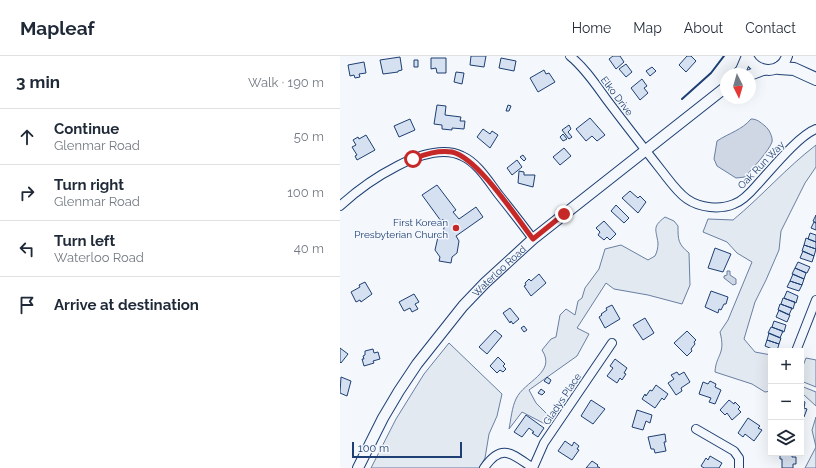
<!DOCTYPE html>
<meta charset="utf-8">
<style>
body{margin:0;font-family:Raleway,sans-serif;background:#f6f6f7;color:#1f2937}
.controls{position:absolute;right:12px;bottom:12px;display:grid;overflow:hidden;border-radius:0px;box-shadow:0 4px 16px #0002}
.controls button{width:36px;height:36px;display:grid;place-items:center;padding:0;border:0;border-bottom:1px solid #e0e1e3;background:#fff;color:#1f2937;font:20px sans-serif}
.compass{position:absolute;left:380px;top:12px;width:36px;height:36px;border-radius:50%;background:#fff;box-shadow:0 4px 16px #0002;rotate:175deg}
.scale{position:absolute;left:12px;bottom:10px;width:110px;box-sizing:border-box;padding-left:4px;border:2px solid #1d3f73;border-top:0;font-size:11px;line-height:14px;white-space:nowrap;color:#1d3f73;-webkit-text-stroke:3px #f4f7fb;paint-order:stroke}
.stop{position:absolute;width:12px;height:12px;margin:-9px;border:3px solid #c62828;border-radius:50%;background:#fff}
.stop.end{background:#c62828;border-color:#fff;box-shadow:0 1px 4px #0008}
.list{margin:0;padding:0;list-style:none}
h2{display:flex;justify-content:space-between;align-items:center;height:52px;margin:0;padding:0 16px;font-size:17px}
h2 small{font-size:13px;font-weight:400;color:#747a83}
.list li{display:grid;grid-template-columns:26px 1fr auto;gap:12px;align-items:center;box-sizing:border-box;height:56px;padding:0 16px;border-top:1px solid #e0e1e3}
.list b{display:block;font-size:15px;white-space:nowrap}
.list p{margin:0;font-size:13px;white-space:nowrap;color:#747a83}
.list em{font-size:13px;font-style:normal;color:#747a83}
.icon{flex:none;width:22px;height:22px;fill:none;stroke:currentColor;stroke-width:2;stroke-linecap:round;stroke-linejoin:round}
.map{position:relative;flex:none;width:476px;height:412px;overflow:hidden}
header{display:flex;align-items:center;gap:24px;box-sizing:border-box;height:56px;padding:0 20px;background:#fff;border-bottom:1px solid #e0e1e3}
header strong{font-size:19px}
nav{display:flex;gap:22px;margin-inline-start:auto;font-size:14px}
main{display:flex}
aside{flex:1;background:#fff}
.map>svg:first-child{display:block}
</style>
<header>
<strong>Mapleaf</strong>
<nav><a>Home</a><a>Map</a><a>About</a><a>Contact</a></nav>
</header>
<main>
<aside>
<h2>3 min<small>Walk · 190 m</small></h2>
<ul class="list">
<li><svg class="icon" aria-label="ahead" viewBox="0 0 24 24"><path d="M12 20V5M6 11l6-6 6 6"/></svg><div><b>Continue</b><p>Glenmar Road</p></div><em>50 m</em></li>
<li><svg class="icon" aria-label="right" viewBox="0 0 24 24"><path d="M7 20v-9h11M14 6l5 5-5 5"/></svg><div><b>Turn right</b><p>Glenmar Road</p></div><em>100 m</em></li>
<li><svg class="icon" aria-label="left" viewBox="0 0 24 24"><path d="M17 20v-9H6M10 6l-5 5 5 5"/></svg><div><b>Turn left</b><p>Waterloo Road</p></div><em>40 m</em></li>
<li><svg class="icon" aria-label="arrive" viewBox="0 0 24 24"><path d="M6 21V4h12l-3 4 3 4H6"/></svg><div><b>Arrive at destination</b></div></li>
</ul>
</aside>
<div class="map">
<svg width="476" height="412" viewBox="0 0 476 412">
<rect width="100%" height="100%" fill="#f4f7fb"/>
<path fill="#e3e9f0" stroke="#687fa3" d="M476 89V111L465 127 441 175 439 194 426 224 415 246 404 283 415 296 431 299V335L425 336 412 328 375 316C376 298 386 299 380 276L388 264 412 206 397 197 387 186 363 176 368 163 393 164C422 140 446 112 476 89Z
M325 161 334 165 338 170C338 184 338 188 349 197L350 229 342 248 308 239 274 233 266 227 237 272 249 278 237 300 189 334 196 347 209 360V365L205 368 182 356 169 373C171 363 172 351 176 343 184 325 217 317 202 294L211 283 216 281 220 259 226 253 235 259 238 245 242 242 245 232 259 213 265 193 281 189 308 204 315 200C317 196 318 192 318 187 316 173 312 171 325 161Z
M109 287 162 338 157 360 149 378 145 402 139 412H31L56 363 84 318Z
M466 302 476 304V331L461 325V315Z
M461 330 476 336V350L464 339 461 338Z
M476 361V412H465L476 391 472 374Z"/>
<path fill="#cfd7e4" stroke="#687fa3" d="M411 63C417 63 420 66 425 70 429 73 433 81 432 86 429 95 411 114 405 121L396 122 377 110 374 103 377 85C389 77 402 74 411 63Z
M387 215H390V219L396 223V228L393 229 384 222V220L387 219Z"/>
<path fill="#d5e0f0" stroke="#1d3f73" d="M131 0H146L144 11 130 9Z
M273 0H280L284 6 276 13 269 3Z
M347 0H351L356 5 346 16 339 9Z
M60 1 62 14 58 15V16L43 18 40 4Z
M91 2H106V17H97L96 12 91 13Z
M161 2 176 5 174 15 159 12Z
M74 4H78V11H74Z
M24 6 26 17 19 18 20 21 15 22 14 19 10 20 8 9Z
M286 8 292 16 286 21 279 13Z
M312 11 316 15 310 20 306 15Z
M204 14 206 18 209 17 215 26 198 36 190 22Z
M116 16 124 17 122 28 114 26Z
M302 23 307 30 304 32 308 37 300 44 291 32Z
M97 49 106 50 105 59 121 61 120 65H125L124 73 112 72V74L102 73V69L94 68Z
M168 49 171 50 169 55H166Z
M250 62 265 79 257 85 252 80 246 85 236 73Z
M70 63 75 74 59 81 54 70Z
M229 69 231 73 228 76 232 81 229 83 222 74Z
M143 73 150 78 152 75 158 79 150 92 137 81Z
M223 78 227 83 223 85 220 81Z
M26 79 35 94 17 104 15 100 17 99 12 91 16 89 13 84 18 81 19 83Z
M224 92 231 100 220 109 213 101Z
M183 99 186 103 184 105 180 101Z
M177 104 182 111 172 119 167 112Z
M179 115 184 116V119H195L193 131 178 127Z
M97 129 116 154 113 156 119 163 136 151 143 161 116 180 119 185 117 197 112 201 111 207 99 205 100 201 95 194 98 181 103 177 105 166 103 163 101 165 82 139Z
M290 135 298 142 300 140 306 146 298 157 282 142Z
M276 149 289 162 284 167 271 155Z
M476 159V167L473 165Z
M264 165 276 178 270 184 267 181 264 184 258 179 260 176 256 172Z
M474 166 476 167V174L471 172Z
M470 177 476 179V186L468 183Z
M466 182 476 186V193L464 189Z
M464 189 476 193 474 200 462 195Z
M375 192 391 198 383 216 368 212Z
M463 195 474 200 472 206 460 202Z
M458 206 470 211 467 217 455 212Z
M455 212 466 217 464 223 452 218Z
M199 218 206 227 191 240 184 230 186 229 185 227 189 223 191 225Z
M453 218 464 223 462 229 450 225Z
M450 225 462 229 459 235 447 231Z
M25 226 32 238 21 246 20 244 16 246 11 236 20 231 19 229Z
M371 235 388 241 386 248H384L381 254 379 253 378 257 365 251Z
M447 235 458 240 456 247 444 242Z
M74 238 79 246 75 248 78 253 72 256 70 252 64 255 59 246Z
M443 242 455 246 453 253 441 248Z
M440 248 452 252 449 259 438 254Z
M272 249 280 263 265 272 259 261 262 259 261 258 267 254 266 252Z
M170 252 179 263 173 268 171 265 170 267 163 257Z
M439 254 450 259 447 266 436 261Z
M305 262 314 277 303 284 293 269Z
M434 265 446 269 444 276 432 271Z
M184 270 187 274 184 276 181 272Z
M431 271 443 275 440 282 428 277Z
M155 274 162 280 147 298 139 291Z
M347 275 356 284 354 286 355 288 351 293 352 295 347 300 334 287Z
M429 277 441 282 439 288 427 284Z
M427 284 439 288 437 295 425 290Z
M0 292 8 298 1 307 0 306Z
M33 293 34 297 38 296 40 303 33 305 34 307 24 310 22 303H24L23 300 25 299V295Z
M158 301 165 308 163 310 166 313 163 316 160 314 157 317 150 310Z
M275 303 287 312 284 317 286 318 282 324 280 322 277 327 267 320 273 312 270 310Z
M337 316 339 319 344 316 350 326 341 332 342 335 336 339 328 327 334 323 331 319Z
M1 321 11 325 7 340 0 337Z
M207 321 211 324 209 328 204 325Z
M370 325 376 328 375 331 381 334 375 348 369 346 371 342 359 338 363 326 368 328Z
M316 329 328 338 324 344 322 342 315 352 302 343 305 338 306 340 310 334 312 335Z
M201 333 205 336 202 339 198 337Z
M251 344 265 353 253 368 241 360Z
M389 344 394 348 395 346 400 351 398 353 401 356 392 364 387 357 385 359 380 354Z
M461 344 465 346 464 352 467 353 464 361 461 360Z
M297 354 312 359 310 367 306 365 303 374 292 371Z
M186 359 204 372 198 381 192 377 194 376 189 372 182 381 174 376Z
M408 362 420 370 418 372 422 374 414 385 405 378 403 381 398 377Z
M325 378 326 386H324L326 395 315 397 314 393H311L308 381Z
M225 385 232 390 234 386 239 390 237 393 239 394 232 404 218 395Z
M440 397H452V401H456V408H453V412H442V403H440Z
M370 400 382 407 379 412H364L361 410 366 402 368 404Z
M252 405 258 409 257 410 260 412H246Z"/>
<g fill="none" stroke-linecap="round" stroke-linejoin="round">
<g stroke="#1d3f73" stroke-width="10">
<path id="minor" d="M230 0C245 12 256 29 267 44 285 68 303 91 321 114 329 124 337 136 347 143 360 152 380 154 394 148 403 145 411 136 417 129 431 114 458 80 476 73
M0 150C25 127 87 83 122 100 138 107 149 126 159 139 171 154 182 168 193 183
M456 295 476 244
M356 373 394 395 399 402V412
M144 412C162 386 172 398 193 412
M193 412 204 387 272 287"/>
</g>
<g stroke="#1d3f73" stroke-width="12">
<g id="major">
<path d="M408 0C415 18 441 19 447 0"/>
<path d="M397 18 401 14 407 0"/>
<path d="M410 19 423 14"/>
<path id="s1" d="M18 412 43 362 59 335 77 308 123 250 145 227 193 183 386 31"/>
</g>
</g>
<g stroke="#1d3f73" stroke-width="14">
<path id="highway" d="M439 12 454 13 476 23"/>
</g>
<use href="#minor" stroke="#f4f7fb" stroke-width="8"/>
<use href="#major" stroke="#f4f7fb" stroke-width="10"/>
<use href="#highway" stroke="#f4f7fb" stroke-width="12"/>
<path stroke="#1d3f73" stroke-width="2" d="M342 43 371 17 384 0"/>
</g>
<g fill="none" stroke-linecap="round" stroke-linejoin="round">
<path stroke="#c62828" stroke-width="5" d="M73 103C86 98 98 94 112 96 138 102 176 161 193 183L224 158"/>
</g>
<circle fill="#c62828" stroke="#f4f7fb" stroke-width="1.5" cx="116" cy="172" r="4"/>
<g text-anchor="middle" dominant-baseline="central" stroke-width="3" stroke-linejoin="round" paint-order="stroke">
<g font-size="10" fill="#1d3f73" stroke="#f4f7fb">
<text transform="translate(277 40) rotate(53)">Elko Drive</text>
<text transform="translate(421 109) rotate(-46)">Oak Run Way</text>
<text stroke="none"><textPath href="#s1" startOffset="244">Waterloo Road</textPath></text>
<text transform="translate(222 343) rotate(-56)">Gladys Place</text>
</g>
<g font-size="10" fill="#1d3f73" stroke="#f4f7fb" text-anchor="end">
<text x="108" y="166">First Korean<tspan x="108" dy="12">Presbyterian Church</tspan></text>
</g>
</g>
</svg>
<div class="controls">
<button>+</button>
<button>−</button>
<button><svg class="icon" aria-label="layers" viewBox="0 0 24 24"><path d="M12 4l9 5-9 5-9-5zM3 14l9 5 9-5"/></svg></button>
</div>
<svg class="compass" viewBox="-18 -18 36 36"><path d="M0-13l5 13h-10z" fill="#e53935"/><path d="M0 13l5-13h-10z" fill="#747a83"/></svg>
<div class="scale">100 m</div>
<div class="stop" style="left:73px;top:103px"></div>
<div class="stop end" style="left:224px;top:158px"></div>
</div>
</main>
